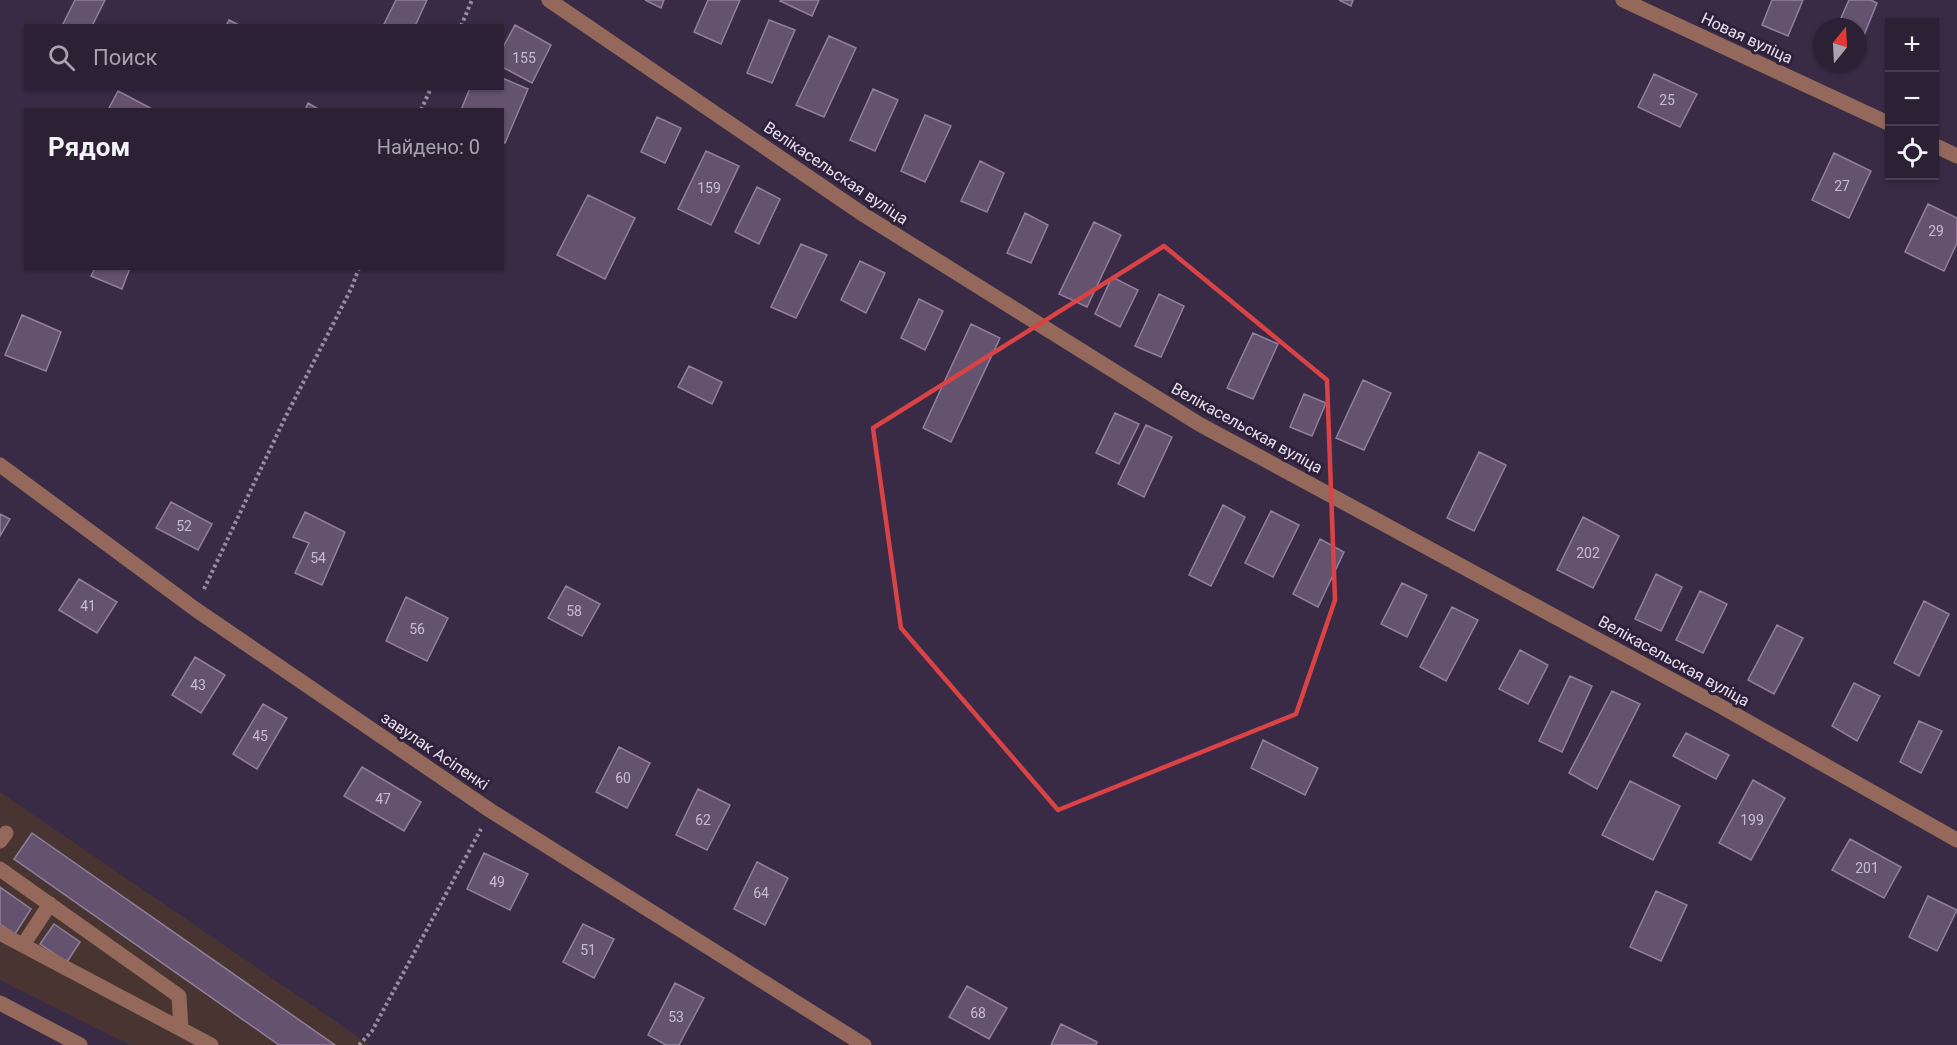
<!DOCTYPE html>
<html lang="ru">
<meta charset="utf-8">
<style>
body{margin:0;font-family:Roboto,sans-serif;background:#33283c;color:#f1f3f6}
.controls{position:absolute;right:18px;top:18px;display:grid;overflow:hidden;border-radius:0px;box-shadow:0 2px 4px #0004}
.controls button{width:54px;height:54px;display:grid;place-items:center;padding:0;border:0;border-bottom:2px solid #473e4f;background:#2b2034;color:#f1f3f6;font:30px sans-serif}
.compass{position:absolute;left:1813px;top:18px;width:54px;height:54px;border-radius:50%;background:#2b2034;box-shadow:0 2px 4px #0004;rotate:18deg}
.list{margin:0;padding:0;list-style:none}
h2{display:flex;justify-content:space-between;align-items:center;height:78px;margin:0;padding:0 24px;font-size:26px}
h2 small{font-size:20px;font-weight:400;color:#a6a3ac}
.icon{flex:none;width:33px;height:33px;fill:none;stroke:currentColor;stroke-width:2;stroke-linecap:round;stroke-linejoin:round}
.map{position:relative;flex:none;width:1957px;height:1045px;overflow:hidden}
.search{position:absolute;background:#2b2034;box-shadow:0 2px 4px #0004;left:24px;top:24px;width:480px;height:66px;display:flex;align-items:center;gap:15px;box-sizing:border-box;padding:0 21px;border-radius:0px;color:#a6a3ac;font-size:22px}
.panel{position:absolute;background:#2b2034;box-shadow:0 2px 4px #0004;left:24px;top:108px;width:480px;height:162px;border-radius:0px}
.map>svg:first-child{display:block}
</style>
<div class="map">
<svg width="1957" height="1045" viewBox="0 0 1957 1045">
<rect width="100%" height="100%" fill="#392b45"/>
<path fill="#483430" d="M0 792 370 1045H130L0 980Z"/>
<path fill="#64526e" stroke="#927f9d" stroke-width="1.5" d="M75 0H105L92 26H62Z
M396 0H427L415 26H383Z
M645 0H664L661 8Z
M708 0H740L721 44 694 32Z
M781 0H819L812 16 780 1Z
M1339 0H1353L1351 6Z
M1772 0H1803L1788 36 1762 25Z
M1849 0H1871L1877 3 1858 50V27H1837Z
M229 20 241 26H226Z
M769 20 795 30 772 83 747 73Z
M515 25 551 45 532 83 502 67V49Z
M829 36 856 48 824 117 796 105Z
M1654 74 1697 94 1680 127 1638 107Z
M502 78 528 89 505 143 502 142V110H461L470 88H502Z
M873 89 898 100 875 151 850 140Z
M118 91 154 110H108Z
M308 103 320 110H305Z
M925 115 951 126 925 182 901 171Z
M657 117 681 128 665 163 641 152Z
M706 151 739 166 711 225 678 209Z
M1834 153 1871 171 1849 218 1812 200Z
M980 161 1004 173 987 212 961 201Z
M757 187 780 199 759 244 735 232Z
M588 195 635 218 605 279 557 255Z
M1928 204 1957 218V243L1944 271 1905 252Z
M1025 213 1048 225 1031 263 1007 253Z
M1094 222 1121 235 1087 307 1059 294Z
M801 244 827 255 796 318 771 307Z
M860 261 885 273 866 313 841 300Z
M95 268H130L122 289 91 276Z
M1112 277 1138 290 1120 327 1095 314Z
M1159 294 1184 306 1161 357 1135 346Z
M919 299 943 311 925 350 901 338Z
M22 315 61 332 46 371 5 355Z
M971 324 1000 338 951 442 923 428Z
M1253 333 1278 344 1253 399 1227 388Z
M689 366 722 382 712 404 678 387Z
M1363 380 1391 393 1364 450 1336 438Z
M1304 394 1326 403 1312 436 1290 427Z
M1115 413 1139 424 1119 464 1096 453Z
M1146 425 1172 437 1144 497 1118 484Z
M1479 452 1506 465 1474 531 1447 518Z
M171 502 212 524 198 550 156 528Z
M1223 505 1245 517 1211 586 1189 575Z
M1271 511 1299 525 1273 577 1245 563Z
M305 512 345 532 322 585 295 573 309 543 293 537Z
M0 514 10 519 0 536Z
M1583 517 1619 536 1593 588 1557 570Z
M1320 539 1344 552 1318 607 1293 594Z
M1656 574 1682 587 1661 631 1635 619Z
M79 579 117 602 97 633 59 610Z
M1402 583 1427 595 1407 637 1381 624Z
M566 586 600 604 582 636 548 618Z
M1700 591 1727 604 1703 653 1676 640Z
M406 597 448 618 427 661 386 641Z
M1924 601 1949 614 1919 676 1894 663Z
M1452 607 1478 620 1446 681 1420 667Z
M1777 625 1803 638 1774 694 1748 680Z
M1520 650 1548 665 1528 704 1499 689Z
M195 657 225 675 201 713 172 695Z
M1570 676 1592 686 1562 752 1539 741Z
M1854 683 1880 696 1857 741 1832 726Z
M1612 691 1640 704 1597 789 1569 773Z
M263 704 287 718 257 769 233 754Z
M1919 721 1942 731 1921 773 1900 762Z
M1686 733 1729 755 1716 779 1673 756Z
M1263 740 1318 768 1305 795 1251 768Z
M619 747 650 763 627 808 596 792Z
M362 767 421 802 404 831 344 796Z
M1753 780 1785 798 1751 860 1719 843Z
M1630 781 1680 806 1653 860 1602 835Z
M698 789 730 805 707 850 676 835Z
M32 833 335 1045H279L14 859Z
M1850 839 1901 867 1884 898 1832 870Z
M484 853 528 874 510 910 467 889Z
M757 862 788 878 765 925 734 909Z
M0 887 31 909 15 934 0 924Z
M1656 891 1687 905 1661 961 1630 947Z
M1928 896 1957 910 1937 951 1909 937Z
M54 924 80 942 67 962 40 944Z
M583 924 614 939 594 978 563 962Z
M675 983 704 998 679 1045H666L648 1035Z
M967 986 1007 1008 989 1039 949 1017Z
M1061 1024 1097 1042 1096 1045H1051Z"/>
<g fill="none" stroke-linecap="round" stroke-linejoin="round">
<path stroke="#968ca1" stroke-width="4" stroke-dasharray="3 3" stroke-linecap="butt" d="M461 26 472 0
M421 110 431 88
M204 589 284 420 351 289 359 268
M359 1045 372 1031 481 829"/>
<path stroke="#94695b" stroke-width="15" d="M549 0 864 215 1199 424 1722 707 1957 840
M1623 0 1890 124
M1934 145 1957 156
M0 465 195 609 491 811 864 1045
M0 841 6 833
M0 869 179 996 181 1029
M0 933 211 1045
M23 945 50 904
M0 1003 80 1045"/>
</g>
<path fill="none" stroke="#d94346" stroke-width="4.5" stroke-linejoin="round" d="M1164 246 1327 380 1335 600 1296 714 1058 810 901 628 873 428Z"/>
<g text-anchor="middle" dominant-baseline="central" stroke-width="6" stroke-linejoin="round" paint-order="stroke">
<g font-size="14" fill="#c6bcd0">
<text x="524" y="58">155</text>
<text x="1667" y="100">25</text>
<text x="1842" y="186">27</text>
<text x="709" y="188">159</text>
<text x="1936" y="231">29</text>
<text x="184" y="526">52</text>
<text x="1588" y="553">202</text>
<text x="318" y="558">54</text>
<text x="88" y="606">41</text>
<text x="574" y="611">58</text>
<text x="417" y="629">56</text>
<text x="198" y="685">43</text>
<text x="260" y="736">45</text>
<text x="623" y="778">60</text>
<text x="383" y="799">47</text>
<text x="703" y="820">62</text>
<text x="1752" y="820">199</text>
<text x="1867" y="868">201</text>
<text x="497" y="882">49</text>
<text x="761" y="893">64</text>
<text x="588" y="950">51</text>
<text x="978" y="1013">68</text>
<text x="676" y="1017">53</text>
</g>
<g font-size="16" fill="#e7dff0" stroke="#2f213a">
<text transform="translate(1747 38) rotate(25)">Новая вуліца</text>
<text transform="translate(836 173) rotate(34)">Велікасельская вуліца</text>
<text transform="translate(1247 428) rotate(29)">Велікасельская вуліца</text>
<text transform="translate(1674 661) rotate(29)">Велікасельская вуліца</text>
<text transform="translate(435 751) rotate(34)">завулак Асіпенкі</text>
</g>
</g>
</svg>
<div class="controls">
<button>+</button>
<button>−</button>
<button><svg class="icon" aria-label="locate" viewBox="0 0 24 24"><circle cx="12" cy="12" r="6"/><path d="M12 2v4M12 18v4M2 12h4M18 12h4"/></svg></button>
</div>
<svg class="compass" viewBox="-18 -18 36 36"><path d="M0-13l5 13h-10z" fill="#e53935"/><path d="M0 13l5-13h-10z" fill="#a6a3ac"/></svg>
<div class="search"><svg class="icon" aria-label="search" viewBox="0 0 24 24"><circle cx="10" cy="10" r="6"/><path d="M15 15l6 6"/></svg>Поиск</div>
<section class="panel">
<h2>Рядом<small>Найдено: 0</small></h2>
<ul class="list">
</ul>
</section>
</div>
